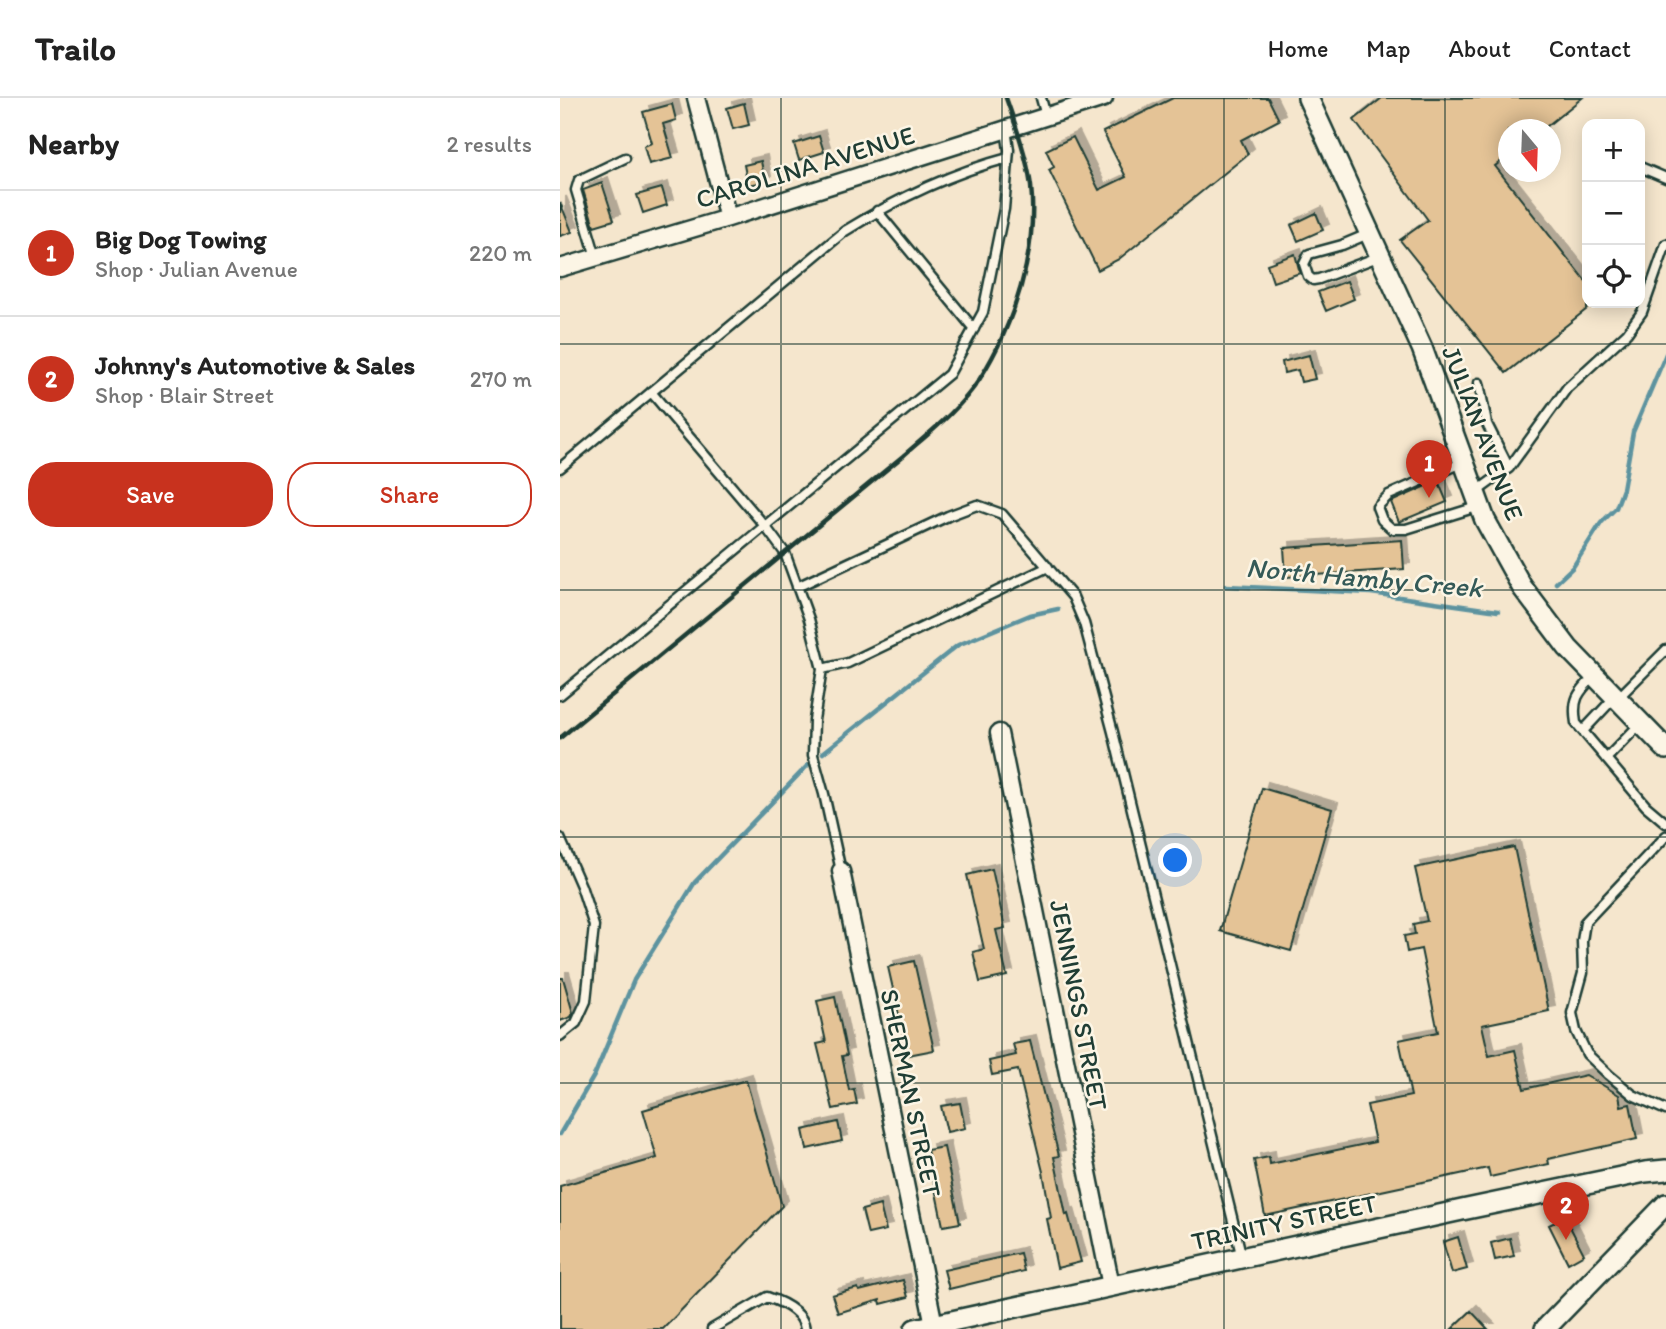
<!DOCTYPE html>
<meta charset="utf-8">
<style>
body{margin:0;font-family:Itim,sans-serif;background:#f6f6f6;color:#222}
.controls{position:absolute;right:21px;top:21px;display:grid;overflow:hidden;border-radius:14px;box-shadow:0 4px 18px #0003}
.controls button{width:63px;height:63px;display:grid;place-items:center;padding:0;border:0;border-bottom:2px solid #e0e0e0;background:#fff;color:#222;font:35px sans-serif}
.compass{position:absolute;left:938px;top:21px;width:63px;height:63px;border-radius:50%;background:#fff;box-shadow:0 4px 18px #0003;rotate:161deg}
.you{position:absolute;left:616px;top:763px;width:24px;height:24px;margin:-18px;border:5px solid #fff;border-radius:50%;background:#1a73e8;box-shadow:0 0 0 10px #1a73e833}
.badge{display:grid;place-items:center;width:46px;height:46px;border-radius:50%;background:#c8321e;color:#fff;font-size:23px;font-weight:700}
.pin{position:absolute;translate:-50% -58px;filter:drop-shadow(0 2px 4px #0008)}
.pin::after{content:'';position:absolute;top:37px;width:24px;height:21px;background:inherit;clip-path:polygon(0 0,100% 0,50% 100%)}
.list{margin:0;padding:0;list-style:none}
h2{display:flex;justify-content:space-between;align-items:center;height:91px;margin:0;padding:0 28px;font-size:30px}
h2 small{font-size:23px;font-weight:400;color:#767676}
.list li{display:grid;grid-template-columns:46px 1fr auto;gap:21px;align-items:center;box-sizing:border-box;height:126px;padding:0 28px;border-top:2px solid #e0e0e0}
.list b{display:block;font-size:26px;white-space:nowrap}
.list p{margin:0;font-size:23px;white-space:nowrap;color:#767676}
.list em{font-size:23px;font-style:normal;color:#767676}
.actions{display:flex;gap:14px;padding:21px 28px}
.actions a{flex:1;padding:16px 0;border:2px solid #c8321e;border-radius:28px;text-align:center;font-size:24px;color:#c8321e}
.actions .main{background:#c8321e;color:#fff}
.icon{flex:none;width:38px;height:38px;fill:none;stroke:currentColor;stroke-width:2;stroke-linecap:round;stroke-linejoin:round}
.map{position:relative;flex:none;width:1106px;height:1231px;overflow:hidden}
header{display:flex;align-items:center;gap:42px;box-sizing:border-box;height:98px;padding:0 35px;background:#fff;border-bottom:2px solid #e0e0e0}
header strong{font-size:33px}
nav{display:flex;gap:38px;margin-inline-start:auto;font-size:24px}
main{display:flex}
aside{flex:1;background:#fff}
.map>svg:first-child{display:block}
</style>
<header>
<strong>Trailo</strong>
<nav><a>Home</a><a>Map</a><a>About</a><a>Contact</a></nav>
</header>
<main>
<aside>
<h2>Nearby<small>2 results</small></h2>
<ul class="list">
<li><span class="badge">1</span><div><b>Big Dog Towing</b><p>Shop · Julian Avenue</p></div><em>220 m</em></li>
<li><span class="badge">2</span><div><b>Johnny's Automotive &amp; Sales</b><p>Shop · Blair Street</p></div><em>270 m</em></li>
</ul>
<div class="actions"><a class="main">Save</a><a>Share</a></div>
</aside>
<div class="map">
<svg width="1106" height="1231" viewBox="0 0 1106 1231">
<defs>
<filter id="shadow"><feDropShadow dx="6" dy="-6" stdDeviation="0" flood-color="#0004"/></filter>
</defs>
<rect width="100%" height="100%" fill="#f5e6cd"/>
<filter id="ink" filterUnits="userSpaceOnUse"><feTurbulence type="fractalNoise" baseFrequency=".0143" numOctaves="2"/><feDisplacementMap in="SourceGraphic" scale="14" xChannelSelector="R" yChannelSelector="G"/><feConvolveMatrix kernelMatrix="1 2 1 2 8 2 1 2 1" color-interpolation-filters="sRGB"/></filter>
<g filter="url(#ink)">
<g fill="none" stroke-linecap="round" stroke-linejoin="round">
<path stroke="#5d939f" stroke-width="4.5" d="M996 485 1013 469 1041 425 1056 410 1063 391 1073 334 1106 256
M666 488 811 495 938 513
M263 655 398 547 470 517 498 511
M0 1036 35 976 74 882 135 784 248 667"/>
</g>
<path fill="#e4c396" stroke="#1f3d34" stroke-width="2" filter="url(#shadow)" d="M613 0H708L719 22 681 42 688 56 559 161 538 172 489 72 494 69 486 52 513 39 539 92 566 79 543 34Z
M822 0H1022L982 32H948V58L935 68 1027 185V211L946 275 840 142 868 122 794 22Z
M184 5 189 27 173 31 167 10Z
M112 6 116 22 103 26 113 60 89 66 84 48 92 45 83 14Z
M259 38 264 54 239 62 234 46Z
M201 63 205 84 188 87 184 67Z
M42 85 54 122 34 128 23 92Z
M102 90 107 107 83 115 77 97Z
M0 104 12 134 0 138Z
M756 115 763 132 738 143 731 127Z
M735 156 740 175 713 184 707 166Z
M787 183 794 201 766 213 758 194Z
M749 257 755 281 741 284 738 272 724 275 722 264Z
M878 383 887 404 839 424 831 404Z
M842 442 844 471 726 479 724 450Z
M702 690 772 711 731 853 660 833Z
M954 749 989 913 922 927 929 958 955 952 964 991 1026 977 1059 997 1061 1008 1070 1006 1077 1041 988 1061 989 1066 930 1079 928 1070 705 1118 694 1062 709 1059 710 1066 815 1044 807 1007 851 998 839 942 878 934 861 851 847 854 844 838 855 836 853 826 867 823 855 770Z
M432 771 445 830 436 832 447 878 420 884 413 854 424 851 407 777Z
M354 863 374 952 348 957 328 869Z
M0 880H3L13 915 11 919 0 923Z
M275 899 287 957 282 958 289 992 294 991 297 1006 273 1011 257 946 266 944 257 903Z
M470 943 499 1058 494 1059 506 1117 508 1116 521 1164 497 1170 487 1121 491 1120 483 1074 458 972 432 977 429 963 456 957 453 946Z
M186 982 222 1108 103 1231H0V1088L97 1060 83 1012Z
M400 1005 405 1030 387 1034 381 1008Z
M278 1024 282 1043 247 1051 243 1032Z
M384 1049 400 1125 383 1128 367 1052Z
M320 1107 326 1132 308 1136 302 1112Z
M1005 1119 1024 1156 1008 1165 989 1127Z
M898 1139 907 1171 892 1175 883 1144Z
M950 1140 954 1158 935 1162 931 1145Z
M460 1155 464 1173 389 1191 384 1172Z
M343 1182 348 1199 321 1206 320 1202 278 1215 272 1197 298 1190 299 1193Z
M911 1213 928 1231H892Z"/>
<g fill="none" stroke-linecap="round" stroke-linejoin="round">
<g stroke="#1f3d34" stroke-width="13">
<path id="service" d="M481 0 486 18
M1080 69 1106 80
M317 113 414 231
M808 136 782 147 749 156 744 166 748 178 753 182 759 181 818 159
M36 159 16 92 19 82 65 60
M919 285 927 326 949 370
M91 294 205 428 225 455 249 521 262 571 254 622 253 657 264 696 281 773
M904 364 829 397 817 409 822 422 832 431H846L920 408
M0 370 285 133C335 102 391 75 448 60
M916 394 949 370 1007 290 1067 235 1082 214 1106 146
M237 489 388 418 417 407 442 416 513 499 524 525 553 634 682 1160
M262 571 288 565 488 469
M1034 578C1018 595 1012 601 1016 625L1086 708 1106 725
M0 597 389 276 423 214 444 111 449 52 446 31
M1058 600 1106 552
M1023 633 1054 600
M1046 661 1080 626
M1106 738 1025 824 1022 843 1023 875 1012 915 1016 933 1027 956 1049 977 1073 997 1106 1012
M0 740 21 788 34 828 26 903 16 925 0 938
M152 1231 207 1199C222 1204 243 1213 245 1231"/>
</g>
<g stroke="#1f3d34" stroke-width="21">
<path id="minor" d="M136 0 168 120
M0 170 168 120 544 0
M439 635 551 1188
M281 773 374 1227"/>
</g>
<g stroke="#1f3d34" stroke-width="24">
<path id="tertiary" d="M748 0 862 250 925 422 962 489 1008 550 1106 651
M355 1231 902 1112 1085 1074 1106 1072
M985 1231 1106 1106"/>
</g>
<use href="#service" stroke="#fcf5e5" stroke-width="8"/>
<use href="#minor" stroke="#fcf5e5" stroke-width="16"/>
<use href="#tertiary" stroke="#fcf5e5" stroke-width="19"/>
<path stroke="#1f3d34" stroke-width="4.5" d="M0 640 343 358C369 335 400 311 419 282 454 227 478 153 471 88 467 59 456 28 446 0"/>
</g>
</g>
<path fill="none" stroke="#1f3d34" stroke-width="2" stroke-opacity="0.55" d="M221 0V1231M442 0V1231M664 0V1231M885 0V1231M0 246H1106M0 492H1106M0 739H1106M0 985H1106"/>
<g text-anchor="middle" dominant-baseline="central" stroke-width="5" stroke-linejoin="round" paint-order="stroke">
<g font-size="26" fill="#1f3d34" stroke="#fcf5e5">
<text transform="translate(245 69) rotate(-17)">CAROLINA AVENUE</text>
<text transform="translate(923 335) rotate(69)">JULIAN AVENUE</text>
<text transform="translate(519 907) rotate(79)">JENNINGS STREET</text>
<text transform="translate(351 995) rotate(78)">SHERMAN STREET</text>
<text transform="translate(724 1124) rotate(-12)">TRINITY STREET</text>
</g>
<g font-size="28" font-style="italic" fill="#345a58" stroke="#fcf5e5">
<text transform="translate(804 479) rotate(5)">North Hamby Creek</text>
</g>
</g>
</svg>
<div class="controls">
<button>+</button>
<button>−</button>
<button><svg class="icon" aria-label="locate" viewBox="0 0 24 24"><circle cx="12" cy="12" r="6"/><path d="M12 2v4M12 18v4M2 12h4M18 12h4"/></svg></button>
</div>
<svg class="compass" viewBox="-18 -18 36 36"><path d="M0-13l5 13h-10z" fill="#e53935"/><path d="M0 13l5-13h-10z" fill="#767676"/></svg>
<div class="you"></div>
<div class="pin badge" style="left:869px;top:400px">1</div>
<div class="pin badge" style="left:1006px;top:1142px">2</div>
</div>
</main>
